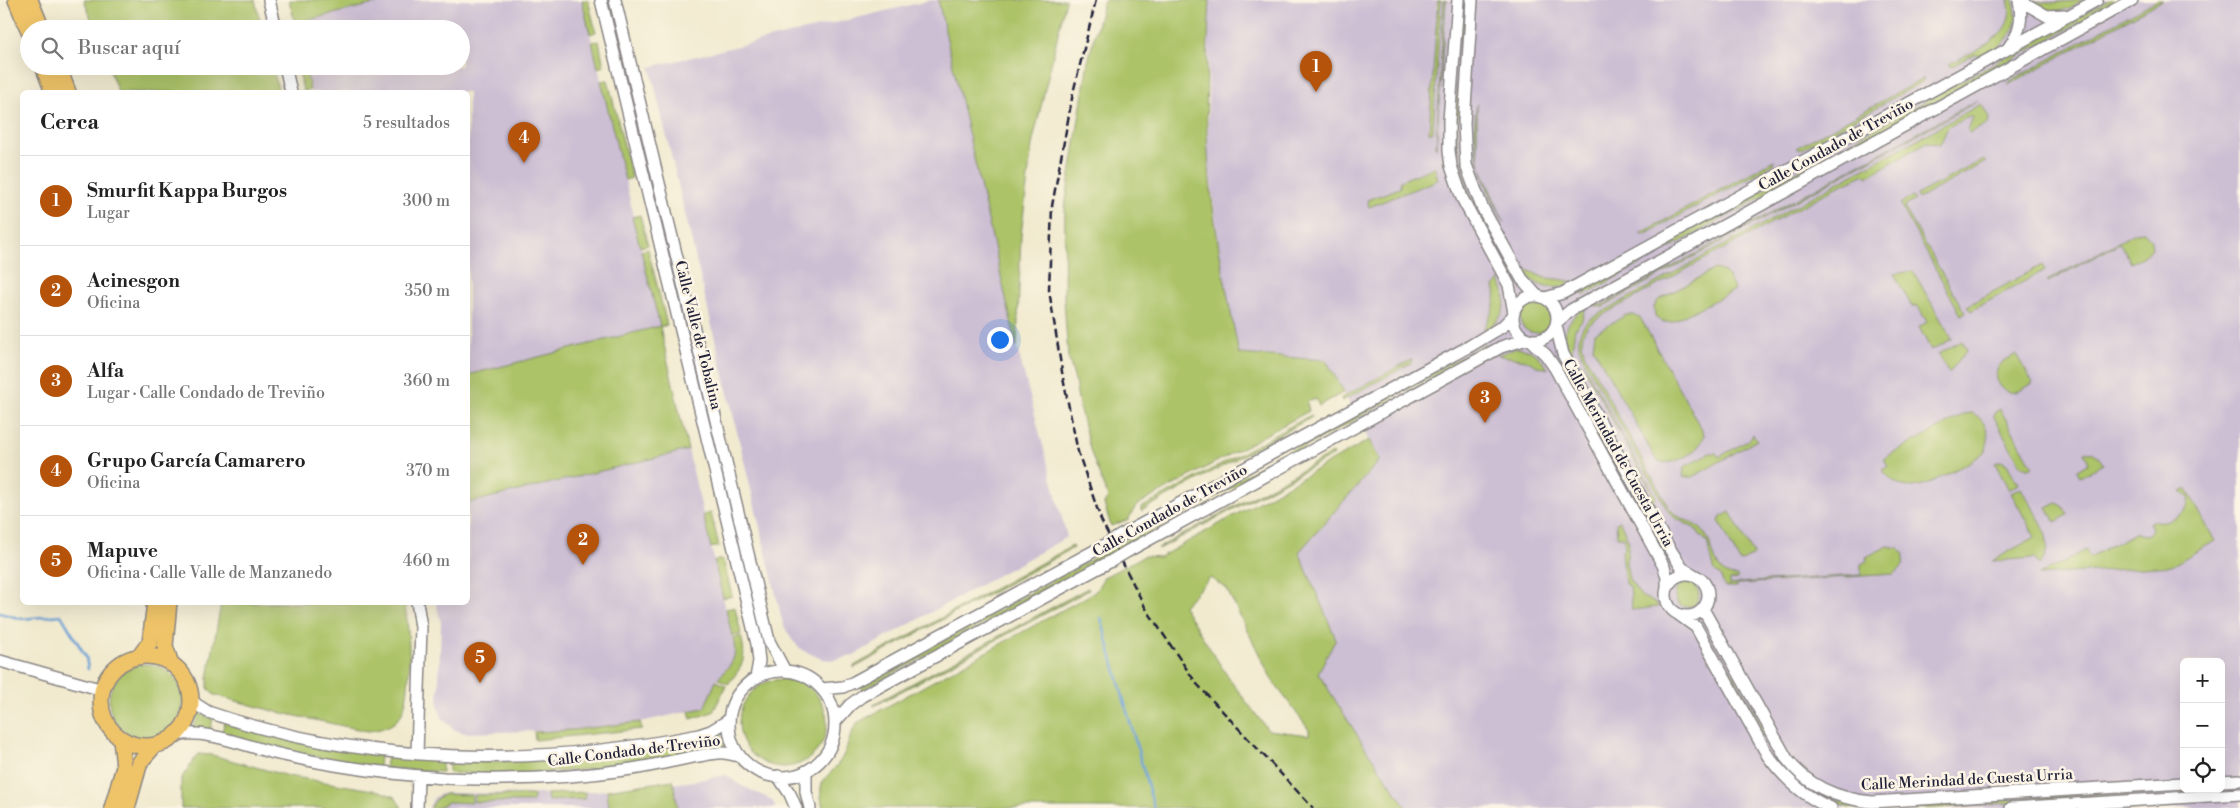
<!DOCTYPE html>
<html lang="es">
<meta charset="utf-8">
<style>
body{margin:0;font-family:"Libre Bodoni",serif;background:#f2f2f2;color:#222}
.controls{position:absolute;right:15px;bottom:15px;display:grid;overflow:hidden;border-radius:8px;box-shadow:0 5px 20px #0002}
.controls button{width:45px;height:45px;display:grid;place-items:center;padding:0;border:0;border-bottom:1px solid #e0e0e0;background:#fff;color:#222;font:25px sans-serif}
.you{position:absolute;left:999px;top:339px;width:18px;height:18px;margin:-12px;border:4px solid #fff;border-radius:50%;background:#1a73e8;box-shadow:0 0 0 8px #1a73e833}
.badge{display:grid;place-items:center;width:32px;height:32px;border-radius:50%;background:#b45309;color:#fff;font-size:16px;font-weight:700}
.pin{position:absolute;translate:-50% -41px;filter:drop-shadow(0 1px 2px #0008)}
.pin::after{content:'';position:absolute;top:26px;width:18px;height:15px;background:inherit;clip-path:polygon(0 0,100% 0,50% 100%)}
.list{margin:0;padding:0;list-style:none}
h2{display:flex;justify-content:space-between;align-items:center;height:65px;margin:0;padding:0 20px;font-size:21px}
h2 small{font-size:16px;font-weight:400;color:#767676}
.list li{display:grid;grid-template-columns:32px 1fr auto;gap:15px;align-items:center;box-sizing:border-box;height:90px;padding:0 20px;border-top:1px solid #e0e0e0}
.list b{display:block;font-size:19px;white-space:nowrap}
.list p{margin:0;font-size:16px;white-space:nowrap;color:#767676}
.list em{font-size:16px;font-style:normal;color:#767676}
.icon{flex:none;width:28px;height:28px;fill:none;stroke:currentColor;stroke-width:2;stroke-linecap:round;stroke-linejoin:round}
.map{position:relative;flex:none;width:2240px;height:808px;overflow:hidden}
.search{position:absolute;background:#fff;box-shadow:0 5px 20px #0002;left:20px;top:20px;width:450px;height:55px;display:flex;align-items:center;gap:12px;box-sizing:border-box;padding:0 18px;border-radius:28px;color:#767676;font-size:19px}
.panel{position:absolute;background:#fff;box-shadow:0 5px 20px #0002;left:20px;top:90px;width:450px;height:515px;border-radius:8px}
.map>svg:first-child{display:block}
</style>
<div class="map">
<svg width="2240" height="808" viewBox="0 0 2240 808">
<rect width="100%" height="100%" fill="#fcf5e5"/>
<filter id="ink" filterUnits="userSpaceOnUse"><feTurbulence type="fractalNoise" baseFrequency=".02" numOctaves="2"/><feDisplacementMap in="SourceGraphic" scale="10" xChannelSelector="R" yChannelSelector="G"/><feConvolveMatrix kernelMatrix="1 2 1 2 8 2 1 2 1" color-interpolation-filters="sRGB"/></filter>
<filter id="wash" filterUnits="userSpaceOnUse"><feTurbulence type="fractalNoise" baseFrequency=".0096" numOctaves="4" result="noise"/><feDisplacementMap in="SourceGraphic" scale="20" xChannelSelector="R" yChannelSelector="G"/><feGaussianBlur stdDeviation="1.12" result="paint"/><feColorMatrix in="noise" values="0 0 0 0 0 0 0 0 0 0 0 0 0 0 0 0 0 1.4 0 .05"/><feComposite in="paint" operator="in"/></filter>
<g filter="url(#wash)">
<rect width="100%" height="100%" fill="#f1eacf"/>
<path fill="#ccbed3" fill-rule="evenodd" d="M391 0H582L660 326 468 375V92H311L305 66H461V29H296L295 23Z
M932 0H938L1017 347 1067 537 852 656 832 660 822 659 802 650 792 640 783 624 650 67Z
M1209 0H2240V808H1407L1366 749 1318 673 1336 639 1299 552 1380 460 1326 360 1239 354 1221 264 1208 154ZM2184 662H2221V789H2184Z
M688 450 735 648V657L732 663 717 680 704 708 640 722 572 730 465 733 455 730 448 724 442 717 438 706 441 623 436 603 468 602V503Z
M726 775 742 786 772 800 776 808H429L433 799 438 795 446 793 536 794 585 792 688 782Z"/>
<path fill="#acc368" stroke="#677252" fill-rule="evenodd" d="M84 0H255L262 29H95Z
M289 0H391L295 23 296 29H289L288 25 295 23Z
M582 0H588L596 32 590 34Z
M607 0H610L764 639 761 640Z
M938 0H1066L1032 145 1021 235 1017 347Z
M1104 0H1210C1207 51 1205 104 1208 155 1212 222 1226 288 1239 354L1326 360 1344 392 1319 406 1316 399 1307 402 1309 411 1136 506 1128 520 1111 526 1104 504 1108 498 1091 453 1080 410 1074 377 1068 357 1064 300 1065 207 1088 61Z
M1438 0H1441L1433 132H1429Z
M1444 0H1446L1436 148Z
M1463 0H1466L1457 135 1459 161 1469 194 1510 269 1507 271 1466 193 1457 160 1455 125Z
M2008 0H2013C2023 29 2007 43 1983 56L1974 54 1951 67 1949 64C1974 50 2019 36 2008 0Z
M2027 0 2049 3 2084 0C2058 16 2053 14 2027 0Z
M2109 0H2120L1584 295 1581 290Z
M2157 0H2163L2008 85 2010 81Z
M599 41 604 66 598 68 592 42Z
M108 66H272L279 92H118Z
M298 66H305L310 90 303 91Z
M1924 78 1922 82 1800 150 1796 148Z
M608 80 632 178 625 180 601 81Z
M1976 101H1978L1602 307 1590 304 1593 302 1602 305Z
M1477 104V144L1480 167 1504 222C1483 182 1469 151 1477 104Z
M1981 104 1989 117 1988 124 1969 133 1968 130 1973 117 1969 116 1948 127 1940 145 1927 142 1867 177 1865 174 1839 186 1610 311C1590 323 1576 329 1585 355L1669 508C1678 520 1692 520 1702 530 1716 544 1711 577 1737 576V579L1730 580V585L1737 584V587H1725L1720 575 1715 572 1707 542 1694 528 1675 518 1668 511 1582 356C1576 342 1578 329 1590 319Z
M1774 160V164L1644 235 1640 234Z
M1983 160 1986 162 1918 199 1916 195Z
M1435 167 1438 180 1369 207 1367 200 1400 188V181Z
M1912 197 1915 200 1904 207 1965 313 1961 315 1901 206V203Z
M640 215 648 245 640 247 632 217Z
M2144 232 2151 240 2152 248 2147 254 2131 263 2120 243 2048 282 2047 281 2135 233Z
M648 249 667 325 660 327 688 450 468 503V375L660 326 641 251Z
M2042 265 2045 270 1971 311 1967 306Z
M1522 269C1532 270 1537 276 1546 278 1555 279 1563 279 1572 282 1552 294 1534 286 1522 269Z
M1715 269 1725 272 1735 290 1672 322H1662L1655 317 1654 307 1658 300Z
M1913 271 1952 339 1931 350 1919 327 1927 322 1917 305 1912 307 1894 274Z
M1500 280C1510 301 1505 320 1484 330 1489 314 1499 304 1494 287Z
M1520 318a15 15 0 1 1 30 0a15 15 0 1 1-30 0Z
M1585 307 1582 320 1575 329 1571 357C1559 334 1566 321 1585 307Z
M1626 315H1634L1641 319 1704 434C1704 451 1666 472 1655 458L1593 347 1595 333Z
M1962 341 1967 350 1949 373 1938 354Z
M1484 344 1486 348 863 690 861 686Z
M1517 348C1532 349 1541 356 1548 369L1537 366 1526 360 1497 355Z
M2016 354 2033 383C2028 386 2021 391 2015 392 2003 395 1992 379 1998 368 2001 361 2010 358 2016 354Z
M1412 359 1411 363 1342 401 1341 398Z
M1574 362 1584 365 1656 496 1653 506 1650 500 1652 492 1584 368Z
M1563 367 1662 545 1659 547 1560 368Z
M2000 409 2033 467 2026 468 2019 463 1994 417V413Z
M1972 413C1988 420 1994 443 1981 455 1970 462 1959 468 1947 474 1922 487 1903 497 1883 470L1888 467 1884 458 1964 414Z
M1311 415 1312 417 1141 511V508Z
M1753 434 1757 440 1693 477H1683L1684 467 1710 453H1716L1719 457 1749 440Z
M1369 440 1380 460 1299 552 1336 639 1318 673 1366 749 1407 808H823C815 773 830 781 843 756 848 745 850 734 857 723L1095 592 1104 577 1144 556 1160 557ZM1210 578 1226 588 1272 680 1309 730V735L1268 730 1230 680 1183 606Z
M2084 452C2094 450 2098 456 2103 464L2080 477 2077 470 2089 463Z
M1333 453 1334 455 1159 549 1158 548Z
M2001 461 2007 464 2018 484 2009 490 1995 463Z
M2021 488C2033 510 2061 543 2039 565L2035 558 1992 561 2035 537 2011 493Z
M2187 489 2215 541 2171 566 2039 575 2086 550 2090 557 2137 532 2138 534 2148 535 2152 529 2149 523 2153 521C2165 527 2193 512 2189 497L2181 492Z
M2057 503 2063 506 2068 515 2055 522 2047 508Z
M1730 512 1754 555 1740 562 1719 521 1721 517Z
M711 513 719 546 711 548 703 515Z
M1620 521 1629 542 1626 563 1629 579 1641 596 1657 604 1658 607 1632 610 1630 586 1625 584 1622 552 1625 547 1624 537H1617L1616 523Z
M1072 546 1073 548 854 668V666Z
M1888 546 1899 548 1904 554 1903 566 1894 574 1738 584V583L1861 575V564L1867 561 1866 557Z
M723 559 732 596 723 598 714 561Z
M1675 595a12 12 0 1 1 24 0a12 12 0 1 1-24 0Z
M1088 588 1089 590 874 706V704Z
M221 603H404C410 626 413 695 401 715 394 727 379 730 367 731L277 712 214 695 208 688V678Z
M735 607 741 634 732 636 726 609Z
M741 636C747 660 743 666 728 684L718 679C731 663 738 661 733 638Z
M1726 662 1783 762 1824 795 1836 800 1868 807H1889L2184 788 2221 789V786L2240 785V788L1933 808H1849L1816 795 1799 783 1778 761 1723 663Z
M109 701a37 37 0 1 1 74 0a37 37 0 1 1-74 0Z
M739 723a44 44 0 1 1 88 0a44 44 0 1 1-88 0Z
M716 681 726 686 713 712 691 719 689 711 704 708Z
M198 713 213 719 210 730 192 728 196 722Z
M225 722 380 755 379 767 300 754 221 734Z
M640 722 642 729 535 740 534 732 572 730Z
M720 731 725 747 706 750 703 738Z
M697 740 699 752 592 769 526 774 449 773V760C532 765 615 757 697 740Z
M198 754 212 755 288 776 379 791 395 797 402 808H181V779Z
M387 756 442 760V772L385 768Z
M673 780 678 808 609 807 607 790Z
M585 792V799L548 801 547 794Z
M445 794 472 795V803L448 802 437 808H430L437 798Z
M475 795H533V802H474Z"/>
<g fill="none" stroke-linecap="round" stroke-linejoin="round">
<path stroke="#669fd5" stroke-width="2.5" d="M0 613 22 619 61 615 86 657 88 669
M1101 618 1154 808"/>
</g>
</g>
<g filter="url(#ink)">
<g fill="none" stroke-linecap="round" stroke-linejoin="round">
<g stroke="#8a8685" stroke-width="14">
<path id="minor" d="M269 0 276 29
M601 0 757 644 759 661 756 678
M615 0 769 641 785 671
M1458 0 1449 121V151L1451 166 1462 198 1509 285 1514 313
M1472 0 1464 123 1466 165 1482 207 1522 279 1537 296
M2019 0 2047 16 2064 15
M2009 47C2020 32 2023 19 2019 0
M285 66 291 92
M1513 318a22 22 0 1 1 44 0a22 22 0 1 1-44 0Z
M1545 298 1563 293 2097 0
M1558 321 1571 310 2132 0
M1556 326 1563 354 1668 546 1682 568 1694 575
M1529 339 1546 355 1555 368 1664 567 1667 578V589
M1120 536 1470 346 1503 326 1513 316
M1128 551 1501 347 1527 339
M1666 595a21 21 0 1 1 42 0a21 21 0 1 1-42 0Z
M417 602 421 627 417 754
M1703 609 1787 759C1808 787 1839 799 1872 802L2184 783
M1678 614 1696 627 1768 756C1785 779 1804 797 1831 808
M0 661 103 690
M729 724a53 53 0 1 1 106 0a53 53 0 1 1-106 0Z
M822 689 843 687 854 682 1105 545
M191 699 197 705 208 712C365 766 537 767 699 735L711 731 729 720
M835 722 850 705 862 696 1113 560
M176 735C212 729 248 748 283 755 336 767 390 774 444 778 506 781 570 778 632 769 661 765 689 756 718 753 725 752 733 755 740 756
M806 771V792L810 808
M778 776 790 794 796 808
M2221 781 2240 780
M417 808 418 776
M2011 808 2240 794"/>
</g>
<g stroke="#8a8685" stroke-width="18">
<path id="major" d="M16 0 29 31
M30 0 42 29
M43 66 53 92
M58 66 68 92
M169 602 165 646 171 664
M101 701a45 45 0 1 1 90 0a45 45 0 1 1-90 0Z
M139 657 150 642 155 602
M112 808 124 767 121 739
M127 808 140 762 154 746"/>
</g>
<use href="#minor" stroke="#fff" stroke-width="11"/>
<use href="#major" stroke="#efc469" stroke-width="15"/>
<path stroke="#22223b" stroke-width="2.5" stroke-dasharray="8 4" stroke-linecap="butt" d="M1096 0 1073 93 1052 206 1049 290 1063 378 1078 452 1101 520 1145 607 1196 683 1313 808"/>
<g stroke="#8a8685" stroke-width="14" stroke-linecap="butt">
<path id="minor-bridge" d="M1105 545 1120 536
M1113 560 1128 551"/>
</g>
<use href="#minor-bridge" stroke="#fff" stroke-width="11"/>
</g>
</g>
<g text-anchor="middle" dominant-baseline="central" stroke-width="5" stroke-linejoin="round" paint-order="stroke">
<g font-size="15" fill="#22223b" stroke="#fcf5e5">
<text transform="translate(1836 145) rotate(-29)">Calle Condado de Treviño</text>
<text transform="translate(698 335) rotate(76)">Calle Valle de Tobalina</text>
<text transform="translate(1618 453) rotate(61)">Calle Merindad de Cuesta Urria</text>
<text transform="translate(1170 511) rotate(-29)">Calle Condado de Treviño</text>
<text transform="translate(634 751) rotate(-7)">Calle Condado de Treviño</text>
<text transform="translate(1967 780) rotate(-3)">Calle Merindad de Cuesta Urria</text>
</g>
</g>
</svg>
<div class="controls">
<button>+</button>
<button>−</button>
<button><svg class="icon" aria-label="locate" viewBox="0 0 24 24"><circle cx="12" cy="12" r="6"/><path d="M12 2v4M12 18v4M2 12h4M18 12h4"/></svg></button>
</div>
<div class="you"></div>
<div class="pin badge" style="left:1316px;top:92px">1</div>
<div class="pin badge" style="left:583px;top:565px">2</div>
<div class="pin badge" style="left:1485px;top:423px">3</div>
<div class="pin badge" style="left:524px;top:163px">4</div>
<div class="pin badge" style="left:480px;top:683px">5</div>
<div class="search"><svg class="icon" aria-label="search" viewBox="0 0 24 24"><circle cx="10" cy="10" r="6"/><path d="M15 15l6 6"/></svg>Buscar aquí</div>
<section class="panel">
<h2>Cerca<small>5 resultados</small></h2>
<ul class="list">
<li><span class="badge">1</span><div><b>Smurfit Kappa Burgos</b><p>Lugar</p></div><em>300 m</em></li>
<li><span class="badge">2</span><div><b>Acinesgon</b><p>Oficina</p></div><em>350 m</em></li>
<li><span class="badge">3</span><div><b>Alfa</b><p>Lugar · Calle Condado de Treviño</p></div><em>360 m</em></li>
<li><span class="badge">4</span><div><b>Grupo García Camarero</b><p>Oficina</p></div><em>370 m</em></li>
<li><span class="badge">5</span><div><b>Mapuve</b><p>Oficina · Calle Valle de Manzanedo</p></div><em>460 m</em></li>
</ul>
</section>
</div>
